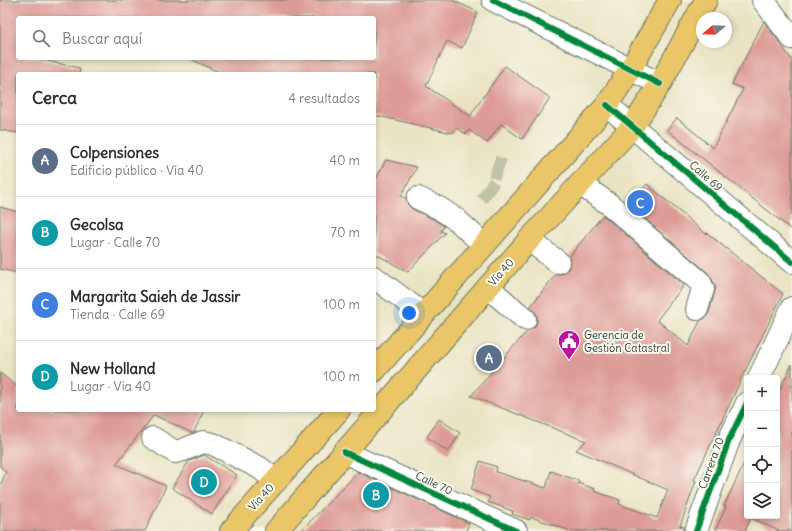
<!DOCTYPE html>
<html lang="es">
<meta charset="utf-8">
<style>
body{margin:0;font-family:Delius,sans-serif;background:#f2f2f3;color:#2b2b33}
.controls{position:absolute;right:12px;bottom:12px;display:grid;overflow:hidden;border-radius:4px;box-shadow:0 2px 6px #0003}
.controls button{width:36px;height:36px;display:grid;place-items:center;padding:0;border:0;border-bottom:1px solid #e1e1e2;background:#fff;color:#2b2b33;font:20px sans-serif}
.compass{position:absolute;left:696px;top:12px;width:36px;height:36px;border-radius:50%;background:#fff;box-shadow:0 2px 6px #0003;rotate:251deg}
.you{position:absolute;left:409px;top:313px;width:14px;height:14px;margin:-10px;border:3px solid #fff;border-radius:50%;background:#1a73e8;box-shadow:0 0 0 6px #1a73e833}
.badge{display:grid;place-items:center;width:26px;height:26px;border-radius:50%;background:#db2777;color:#fff;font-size:13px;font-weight:700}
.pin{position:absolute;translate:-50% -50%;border:2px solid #fff;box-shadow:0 1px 4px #0006}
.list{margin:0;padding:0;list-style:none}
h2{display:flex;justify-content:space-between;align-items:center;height:52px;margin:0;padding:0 16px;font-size:17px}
h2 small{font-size:13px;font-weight:400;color:#7c7c81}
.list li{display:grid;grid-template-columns:26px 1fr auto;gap:12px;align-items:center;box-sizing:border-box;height:72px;padding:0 16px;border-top:1px solid #e1e1e2}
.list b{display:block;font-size:15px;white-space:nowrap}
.list p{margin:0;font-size:13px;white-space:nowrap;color:#7c7c81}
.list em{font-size:13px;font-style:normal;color:#7c7c81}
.icon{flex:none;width:22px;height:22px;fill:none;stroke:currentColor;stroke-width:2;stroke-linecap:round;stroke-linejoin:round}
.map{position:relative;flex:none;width:792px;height:531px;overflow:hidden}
.search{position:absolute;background:#fff;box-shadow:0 2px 6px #0003;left:16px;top:16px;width:360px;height:44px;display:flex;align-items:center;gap:10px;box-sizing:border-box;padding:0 14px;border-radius:4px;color:#7c7c81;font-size:15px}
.panel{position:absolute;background:#fff;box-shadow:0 2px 6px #0003;left:16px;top:72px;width:360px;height:340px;border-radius:4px}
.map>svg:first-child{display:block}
</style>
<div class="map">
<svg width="792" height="531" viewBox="0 0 792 531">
<rect width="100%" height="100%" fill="#fbf7ec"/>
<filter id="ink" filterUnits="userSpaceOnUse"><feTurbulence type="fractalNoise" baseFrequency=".025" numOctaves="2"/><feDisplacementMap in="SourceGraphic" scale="8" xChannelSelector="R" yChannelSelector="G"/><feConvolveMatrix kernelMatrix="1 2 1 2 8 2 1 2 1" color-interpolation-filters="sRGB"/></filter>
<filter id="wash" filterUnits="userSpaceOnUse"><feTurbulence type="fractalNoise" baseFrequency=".012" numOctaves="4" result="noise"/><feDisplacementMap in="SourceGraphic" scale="16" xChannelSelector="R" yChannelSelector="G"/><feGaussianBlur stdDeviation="0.9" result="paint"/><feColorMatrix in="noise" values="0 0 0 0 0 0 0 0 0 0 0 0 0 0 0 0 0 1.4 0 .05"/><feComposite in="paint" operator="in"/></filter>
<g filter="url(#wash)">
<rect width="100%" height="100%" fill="#eae4c4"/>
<g id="blocks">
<path fill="#dd9b97" d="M0 0H452L478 12 462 48 447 41 426 86 470 116 505 66 550 98 522 139 501 124 487 143 469 130 466 134 456 128 452 133 374 115V74H223L188 58H374V18H18V58H33L80 68 79 74H18V133L0 130Z
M764 21 792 60V230L667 130 677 118 713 148 743 89 732 84Z
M386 160 417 167 401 196 406 198 408 205 412 209 433 219 444 226 441 231 445 233 408 272 374 253V183Z
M647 184 706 234 707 233 783 294 746 369 694 480 696 481 680 526 684 527V531H571L531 517 530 520 512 514 513 511 488 502 490 497 471 490 480 461 497 467 496 472 546 488 551 471 579 481 578 483 595 489 594 491 620 500 619 504 657 518 668 490 576 450 586 441 471 396 527 331 535 327 537 321V315L530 307 556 274H562L568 270 570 263 569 257 603 215 684 285 657 320 688 346 700 321 705 318 709 313 716 287 708 273 629 205Z
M0 207 18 212V273L0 269Z
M792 364V531H779L751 518 745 531H715L726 507 724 506 747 457V516H777V395Z
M0 373 18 387V410H204L194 432 192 433 154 415 116 464 166 486 145 531H0V486L6 472 0 466Z
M439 419 460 433 448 452 427 437Z
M204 455 237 475 212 514 172 488 189 461Z
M358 472 469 523 466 531H301Z"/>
</g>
</g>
<g filter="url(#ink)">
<use href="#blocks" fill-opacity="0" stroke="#676" stroke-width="1"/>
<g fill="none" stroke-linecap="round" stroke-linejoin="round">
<path stroke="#c1c3a7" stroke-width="22" stroke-dasharray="22 11" stroke-linecap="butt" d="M492 166 503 170
M483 187 493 194"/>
<g stroke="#676" stroke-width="24">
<path id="minor" d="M493 0 660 84
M763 0 792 38
M607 105 792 262
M580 184 609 204 700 282 703 289 697 309
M418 198 439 208 457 220 484 245
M529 240 558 262
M374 277 423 314
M489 286 498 296 525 319
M759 378 792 308
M153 438 175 452 183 450 203 442 213 444 260 468 276 481
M344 452 516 531
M696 531 729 440 747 403"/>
</g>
<g stroke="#676" stroke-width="24">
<path id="highway" d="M374 371 607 105 631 68 670 0
M231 531 339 410
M276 531 529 240 633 126 660 84 706 0"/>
</g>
<use href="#minor" stroke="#fff" stroke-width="22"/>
<use href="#highway" stroke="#eac669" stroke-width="22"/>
<g stroke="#fbf7ec" stroke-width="8">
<path id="cycleway" d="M493 0 660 84
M607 105 792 262
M344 452 516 531
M696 531 729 440 747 403"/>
</g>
<use href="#cycleway" stroke="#00873e" stroke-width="6"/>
</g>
</g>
<defs>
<g id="civic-pin" transform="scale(1.15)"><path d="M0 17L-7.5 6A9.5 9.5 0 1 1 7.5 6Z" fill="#b5179e" stroke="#fbf7ec"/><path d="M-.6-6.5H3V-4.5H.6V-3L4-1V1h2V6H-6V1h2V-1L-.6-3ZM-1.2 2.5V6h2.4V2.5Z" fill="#fff"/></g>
</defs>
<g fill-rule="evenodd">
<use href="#civic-pin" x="569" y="341"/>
</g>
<g text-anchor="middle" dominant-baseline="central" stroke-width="4" stroke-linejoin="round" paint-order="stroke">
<g font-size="11" fill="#1f3d34" stroke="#fbf7ec">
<text transform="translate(706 176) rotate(41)">Calle 69</text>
<text transform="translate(501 272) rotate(-49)">Vía 40</text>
<text transform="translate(711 463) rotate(-70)">Carrera 70</text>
<text transform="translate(434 483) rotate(25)">Calle 70</text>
<text transform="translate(261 497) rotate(-48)">Vía 40</text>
</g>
<g font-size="11" fill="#1f3d34" stroke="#fbf7ec" text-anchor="start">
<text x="584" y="335">Gerencia de<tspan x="584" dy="13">Gestión Catastral</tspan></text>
</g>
</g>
</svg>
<div class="controls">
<button>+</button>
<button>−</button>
<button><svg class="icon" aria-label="locate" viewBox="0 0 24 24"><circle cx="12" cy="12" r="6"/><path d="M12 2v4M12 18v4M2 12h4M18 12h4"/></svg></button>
<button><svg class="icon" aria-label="layers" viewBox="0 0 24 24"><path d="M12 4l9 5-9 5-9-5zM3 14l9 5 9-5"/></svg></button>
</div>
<svg class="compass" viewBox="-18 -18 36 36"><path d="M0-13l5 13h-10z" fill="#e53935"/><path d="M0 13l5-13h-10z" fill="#7c7c81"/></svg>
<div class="you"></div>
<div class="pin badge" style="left:489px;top:358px;background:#5c6f8a">A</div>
<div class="pin badge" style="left:376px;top:495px;background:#0f9aa8">B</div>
<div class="pin badge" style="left:640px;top:203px;background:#3f7fe0">C</div>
<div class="pin badge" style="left:204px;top:482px;background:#0f9aa8">D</div>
<div class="search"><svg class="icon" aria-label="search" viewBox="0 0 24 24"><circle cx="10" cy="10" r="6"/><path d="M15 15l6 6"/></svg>Buscar aquí</div>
<section class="panel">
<h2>Cerca<small>4 resultados</small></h2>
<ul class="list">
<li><span class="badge" style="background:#5c6f8a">A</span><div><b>Colpensiones</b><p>Edificio público · Vía 40</p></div><em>40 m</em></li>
<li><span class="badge" style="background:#0f9aa8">B</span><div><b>Gecolsa</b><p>Lugar · Calle 70</p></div><em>70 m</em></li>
<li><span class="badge" style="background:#3f7fe0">C</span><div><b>Margarita Saieh de Jassir</b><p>Tienda · Calle 69</p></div><em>100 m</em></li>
<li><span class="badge" style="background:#0f9aa8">D</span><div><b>New Holland</b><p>Lugar · Vía 40</p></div><em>100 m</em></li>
</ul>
</section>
</div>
